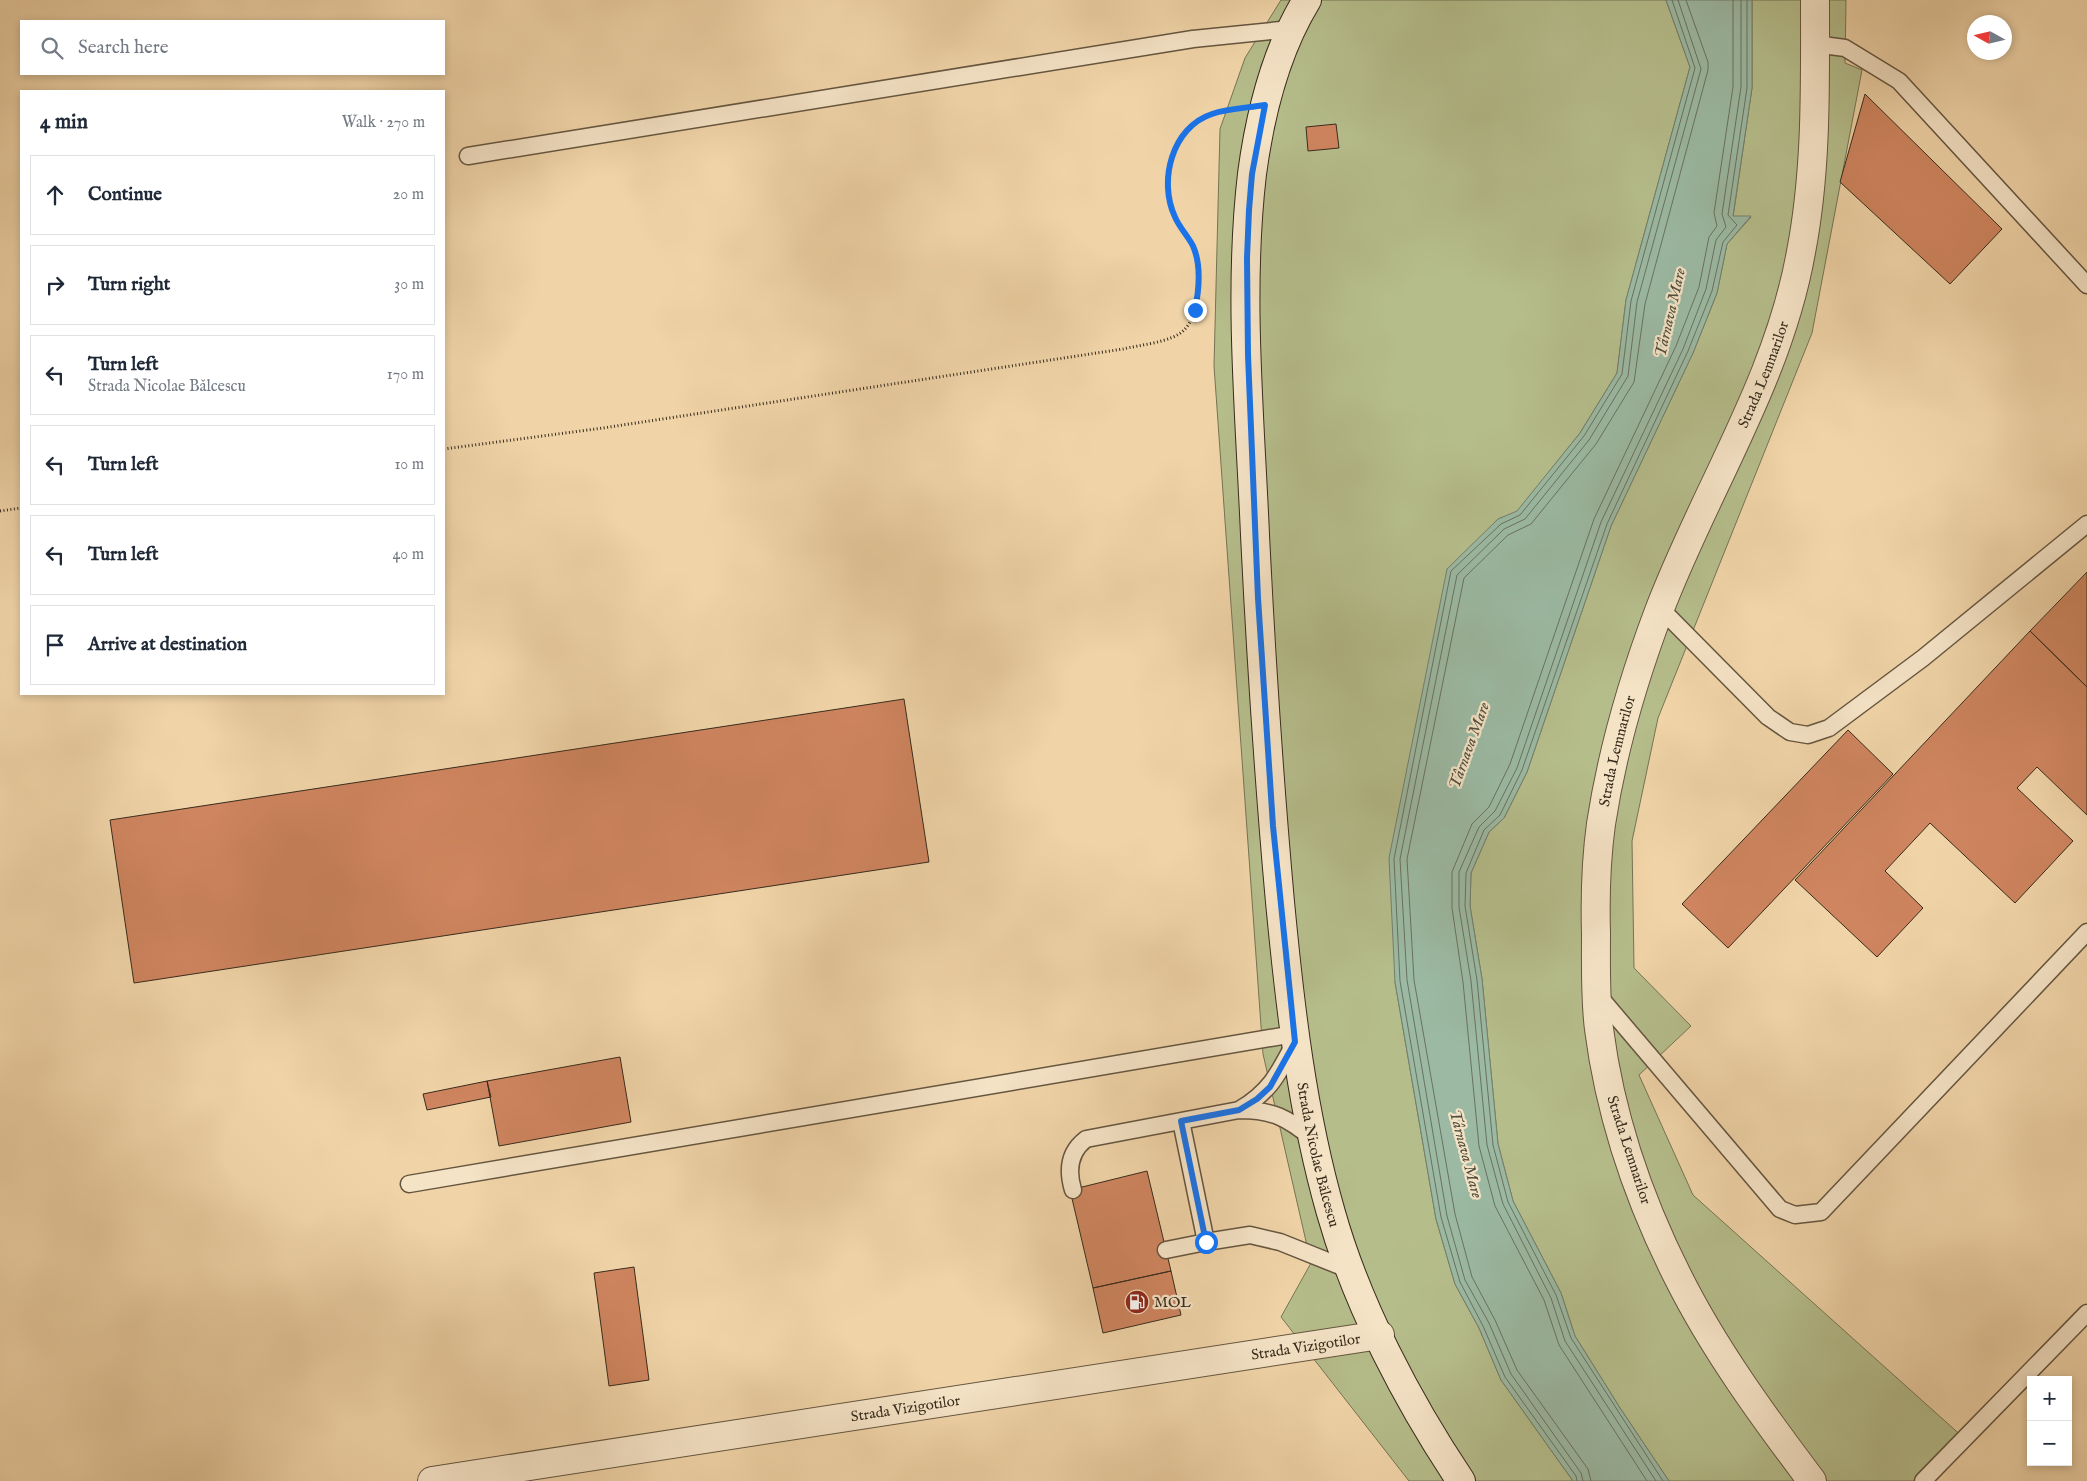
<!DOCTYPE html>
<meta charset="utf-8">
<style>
body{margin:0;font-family:"IM FELL English",serif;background:#f2f2f3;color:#1f2937}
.controls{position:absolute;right:15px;bottom:15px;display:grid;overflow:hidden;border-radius:0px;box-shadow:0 2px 8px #0003}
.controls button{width:45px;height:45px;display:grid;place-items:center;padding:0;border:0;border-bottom:1px solid #e0e1e3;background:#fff;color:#1f2937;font:25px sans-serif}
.compass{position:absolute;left:1967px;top:15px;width:45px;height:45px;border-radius:50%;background:#fff;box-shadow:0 2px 8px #0003;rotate:278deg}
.stop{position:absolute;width:15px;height:15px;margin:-11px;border:4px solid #1a73e8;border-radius:50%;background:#fff}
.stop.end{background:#1a73e8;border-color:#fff;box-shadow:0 1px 5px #0008}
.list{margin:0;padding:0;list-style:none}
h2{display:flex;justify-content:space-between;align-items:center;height:65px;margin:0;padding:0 20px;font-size:21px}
h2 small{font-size:16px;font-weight:400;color:#747a83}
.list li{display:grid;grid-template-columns:32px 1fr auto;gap:15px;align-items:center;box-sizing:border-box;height:80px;margin:0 10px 10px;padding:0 10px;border:1px solid #e0e1e3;border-radius:0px}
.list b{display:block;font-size:19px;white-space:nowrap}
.list p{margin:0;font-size:16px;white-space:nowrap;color:#747a83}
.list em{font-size:16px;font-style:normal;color:#747a83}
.icon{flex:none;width:28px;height:28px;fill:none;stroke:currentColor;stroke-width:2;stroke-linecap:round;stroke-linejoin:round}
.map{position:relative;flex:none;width:2087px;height:1481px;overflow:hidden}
.search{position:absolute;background:#fff;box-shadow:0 2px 8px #0003;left:20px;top:20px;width:425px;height:55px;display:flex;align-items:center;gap:12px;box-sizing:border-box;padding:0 18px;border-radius:0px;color:#747a83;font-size:19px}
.panel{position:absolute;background:#fff;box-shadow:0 2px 8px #0003;left:20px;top:90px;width:425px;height:605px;border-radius:0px}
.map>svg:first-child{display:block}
</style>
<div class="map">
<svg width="2087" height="1481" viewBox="0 0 2087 1481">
<rect width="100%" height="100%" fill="#f0d4a8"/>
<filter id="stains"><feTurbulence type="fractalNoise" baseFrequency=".004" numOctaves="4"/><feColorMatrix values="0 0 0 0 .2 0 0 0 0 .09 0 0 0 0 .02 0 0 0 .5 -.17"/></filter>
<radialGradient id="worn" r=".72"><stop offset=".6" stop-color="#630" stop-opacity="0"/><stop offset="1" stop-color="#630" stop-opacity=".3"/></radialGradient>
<path fill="#b5bd8b" stroke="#767454" d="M1281 0H1666L1690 67 1626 300 1617 373 1580 433 1517 512 1498 519 1395 982 1436 1219 1455 1284 1479 1328 1501 1380 1573 1481H1409L1281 1317 1311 1263 1263 1054 1214 366 1220 129 1245 58Z
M1752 0H1846L1845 63 1862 70 1812 333 1658 718 1632 841 1634 968 1691 1026 1639 1075 1693 1195 1965 1439 1923 1481H1669L1620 1408 1575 1336 1561 1293 1513 1201 1498 1144 1482 979 1470 906 1471 873 1489 832 1504 818 1527 772 1611 526 1693 353 1717 293 1727 244 1751 217H1733L1752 88Z"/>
<path fill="#9bb9a3" stroke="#73806d" d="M1666 0H1752V88L1733 216H1751L1727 244 1717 293 1693 353 1611 526 1527 772 1504 818 1489 832 1471 873 1470 906 1482 979 1498 1144 1513 1201 1561 1293 1575 1336 1620 1408 1669 1481H1573L1501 1380 1479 1328 1455 1284 1436 1219 1395 982 1389 858 1447 569 1498 519 1517 511 1580 433 1617 373 1626 300 1690 67Z"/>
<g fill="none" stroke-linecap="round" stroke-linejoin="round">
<path stroke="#697260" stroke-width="1" d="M1577 1481 1576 1476 1505 1377 1483 1326 1460 1282 1441 1217 1400 981 1394 859 1451 571 1501 524 1520 515 1584 436 1622 374 1631 301 1695 68 1672 0
M1583 1481 1581 1473 1511 1374 1489 1323 1465 1280 1447 1216 1407 980 1400 859 1457 575 1504 529 1525 519 1589 440 1628 376 1637 302 1701 69 1678 0
M1591 1481 1588 1469 1517 1370 1495 1320 1472 1277 1455 1214 1414 980 1407 859 1464 578 1508 535 1531 524 1596 444 1634 382 1645 304 1708 70V62L1686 0
M1647 1481 1559 1345 1544 1300 1495 1206 1479 1146 1463 982 1452 908V872L1472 824 1489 807 1510 764 1594 519 1676 346 1699 287 1709 237 1717 226 1714 213 1733 87V0
M1656 1481 1565 1341 1551 1298 1503 1204 1487 1145 1471 981 1459 907V872L1479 827 1495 811 1517 768 1601 522 1683 349 1706 289 1716 240 1726 227 1722 214 1741 87V0
M1663 1481 1571 1338 1556 1295 1508 1202 1493 1145 1477 980 1465 906 1466 873 1484 830 1500 815 1522 770 1607 524 1688 351 1712 291 1723 242 1737 225 1728 215 1747 88V0"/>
</g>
<path fill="#cf855f" stroke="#372b1c" d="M1865 94 2002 229 1950 284 1840 182Z
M1336 124 1339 148 1308 151 1306 127Z
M2087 572V687L2030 631Z
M2030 631 2087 687V815L2037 767 2017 788 2073 841 2015 903 1930 823 1885 871 1923 908 1877 957 1795 880Z
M904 699 929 862 134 983 110 820Z
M1848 730 1893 774 1728 948 1682 904Z
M620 1057 631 1122 499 1146 487 1081Z
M487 1081 491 1097 427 1110 423 1094Z
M1147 1171 1171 1271 1093 1288 1070 1190Z
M634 1267 649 1380 609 1386 594 1273Z
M1171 1271 1181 1315 1103 1333 1093 1288Z"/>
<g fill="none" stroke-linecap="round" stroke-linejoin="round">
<g stroke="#65553f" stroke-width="19">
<path id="service" d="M1815 44 1845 48 1899 81 2087 285
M468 156 1193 39 1291 29
M1660 608 1768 717 1790 732 1808 735 1829 728 1923 658 2087 524
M1598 995 1780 1209 1795 1215 1821 1212 2087 932
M1239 1110C1273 1110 1288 1118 1313 1139
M1181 1121 1206 1242 1250 1235 1280 1242 1350 1270
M409 1184 1294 1034
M1073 1190C1067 1170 1069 1152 1086 1139L1239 1110C1270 1092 1279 1073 1295 1042
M1166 1250 1206 1242
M1923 1481 2087 1313"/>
</g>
<g stroke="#65553f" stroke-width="30">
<g id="minor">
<path id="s1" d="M432 1481 1380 1335"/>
<path id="s2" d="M1812 1481C1763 1416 1714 1349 1678 1277 1639 1200 1610 1114 1599 1029 1595 998 1596 966 1596 934 1595 898 1596 860 1601 824 1612 752 1633 680 1659 611 1705 490 1778 381 1801 252 1817 169 1815 84 1815 0"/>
</g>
</g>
<g stroke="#372b1c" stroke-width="30">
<g id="secondary">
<path id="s3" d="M1307 0C1275 52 1260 114 1252 174 1238 293 1250 416 1255 535 1261 657 1269 780 1280 902 1290 1007 1302 1112 1331 1213 1357 1305 1408 1402 1461 1481"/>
</g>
</g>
<path stroke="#372b1c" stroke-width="3" stroke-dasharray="1 2.5" stroke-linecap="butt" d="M444 449 603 428 1123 349C1139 345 1173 342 1184 330 1202 312 1203 267 1193 246 1188 236 1180 227 1175 217 1163 193 1165 167 1178 144 1191 122 1205 115 1230 111
M0 511 21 508"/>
<use href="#service" stroke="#f5e3c6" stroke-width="16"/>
<use href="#minor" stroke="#f5e3c6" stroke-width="28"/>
<use href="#secondary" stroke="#f5e3c6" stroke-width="28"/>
</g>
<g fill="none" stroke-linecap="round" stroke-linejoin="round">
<path stroke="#1a73e8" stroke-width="6" d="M1195 310C1199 290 1202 266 1193 246 1188 236 1179 227 1175 217 1158 181 1172 127 1212 114 1229 108 1248 108 1265 105L1252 174 1249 210 1247 258 1248 355 1258 598 1273 826 1295 1042 1270 1087 1257 1099 1239 1110 1181 1121 1206 1242"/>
</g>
<defs>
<g id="fuel-disc" transform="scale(1.25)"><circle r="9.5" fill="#8f2418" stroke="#f5e3c6"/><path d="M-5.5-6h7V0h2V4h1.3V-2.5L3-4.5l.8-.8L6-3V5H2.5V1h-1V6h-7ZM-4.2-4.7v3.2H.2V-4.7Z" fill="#fff"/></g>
</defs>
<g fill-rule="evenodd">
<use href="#fuel-disc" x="1137" y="1302"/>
</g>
<g text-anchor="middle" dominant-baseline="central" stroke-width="4.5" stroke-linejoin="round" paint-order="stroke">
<g font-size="15" fill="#372b1c" stroke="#f5e3c6">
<text stroke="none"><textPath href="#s2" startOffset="1191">Strada Lemnarilor</textPath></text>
<text stroke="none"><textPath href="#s2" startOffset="786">Strada Lemnarilor</textPath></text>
<text transform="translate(1629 1150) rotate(72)">Strada Lemnarilor</text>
<text stroke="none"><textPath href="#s3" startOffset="1169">Strada Nicolae Bălcescu</textPath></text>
<text stroke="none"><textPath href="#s1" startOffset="884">Strada Vizigotilor</textPath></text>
<text stroke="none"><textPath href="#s1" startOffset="479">Strada Vizigotilor</textPath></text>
</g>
<g font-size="15" fill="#372b1c" stroke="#f5e3c6" text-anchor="start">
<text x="1154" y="1302">MOL</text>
</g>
<g font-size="16" font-style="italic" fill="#504e3e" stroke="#f5e3c6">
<text transform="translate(1671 313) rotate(-77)">Târnava Mare</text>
<text transform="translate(1470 746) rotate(-70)">Târnava Mare</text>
<text transform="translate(1465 1154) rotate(75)">Târnava Mare</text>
</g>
</g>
<rect width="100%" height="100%" filter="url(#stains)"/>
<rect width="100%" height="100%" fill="url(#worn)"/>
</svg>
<div class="controls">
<button>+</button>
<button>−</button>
</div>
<svg class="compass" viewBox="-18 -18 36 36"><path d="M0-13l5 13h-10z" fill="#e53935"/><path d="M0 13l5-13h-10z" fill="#747a83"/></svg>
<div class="stop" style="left:1206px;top:1242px"></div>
<div class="stop end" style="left:1195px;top:310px"></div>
<div class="search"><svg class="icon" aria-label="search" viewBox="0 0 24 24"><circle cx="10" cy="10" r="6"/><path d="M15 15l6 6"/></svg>Search here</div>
<section class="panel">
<h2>4 min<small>Walk · 270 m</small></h2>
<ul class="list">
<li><svg class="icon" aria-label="ahead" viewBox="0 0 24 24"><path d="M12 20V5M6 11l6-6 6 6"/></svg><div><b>Continue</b></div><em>20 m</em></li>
<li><svg class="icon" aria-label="right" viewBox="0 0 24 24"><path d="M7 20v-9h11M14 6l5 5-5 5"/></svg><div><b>Turn right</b></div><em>30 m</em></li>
<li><svg class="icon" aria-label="left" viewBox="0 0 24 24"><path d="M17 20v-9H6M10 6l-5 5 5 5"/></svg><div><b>Turn left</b><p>Strada Nicolae Bălcescu</p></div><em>170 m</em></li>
<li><svg class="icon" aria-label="left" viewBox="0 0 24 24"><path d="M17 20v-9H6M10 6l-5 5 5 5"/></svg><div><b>Turn left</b></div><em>10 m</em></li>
<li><svg class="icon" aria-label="left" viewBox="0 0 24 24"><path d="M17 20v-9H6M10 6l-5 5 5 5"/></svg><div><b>Turn left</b></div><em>40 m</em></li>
<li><svg class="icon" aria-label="arrive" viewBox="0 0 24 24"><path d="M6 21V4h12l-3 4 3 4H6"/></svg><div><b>Arrive at destination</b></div></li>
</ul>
</section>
</div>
